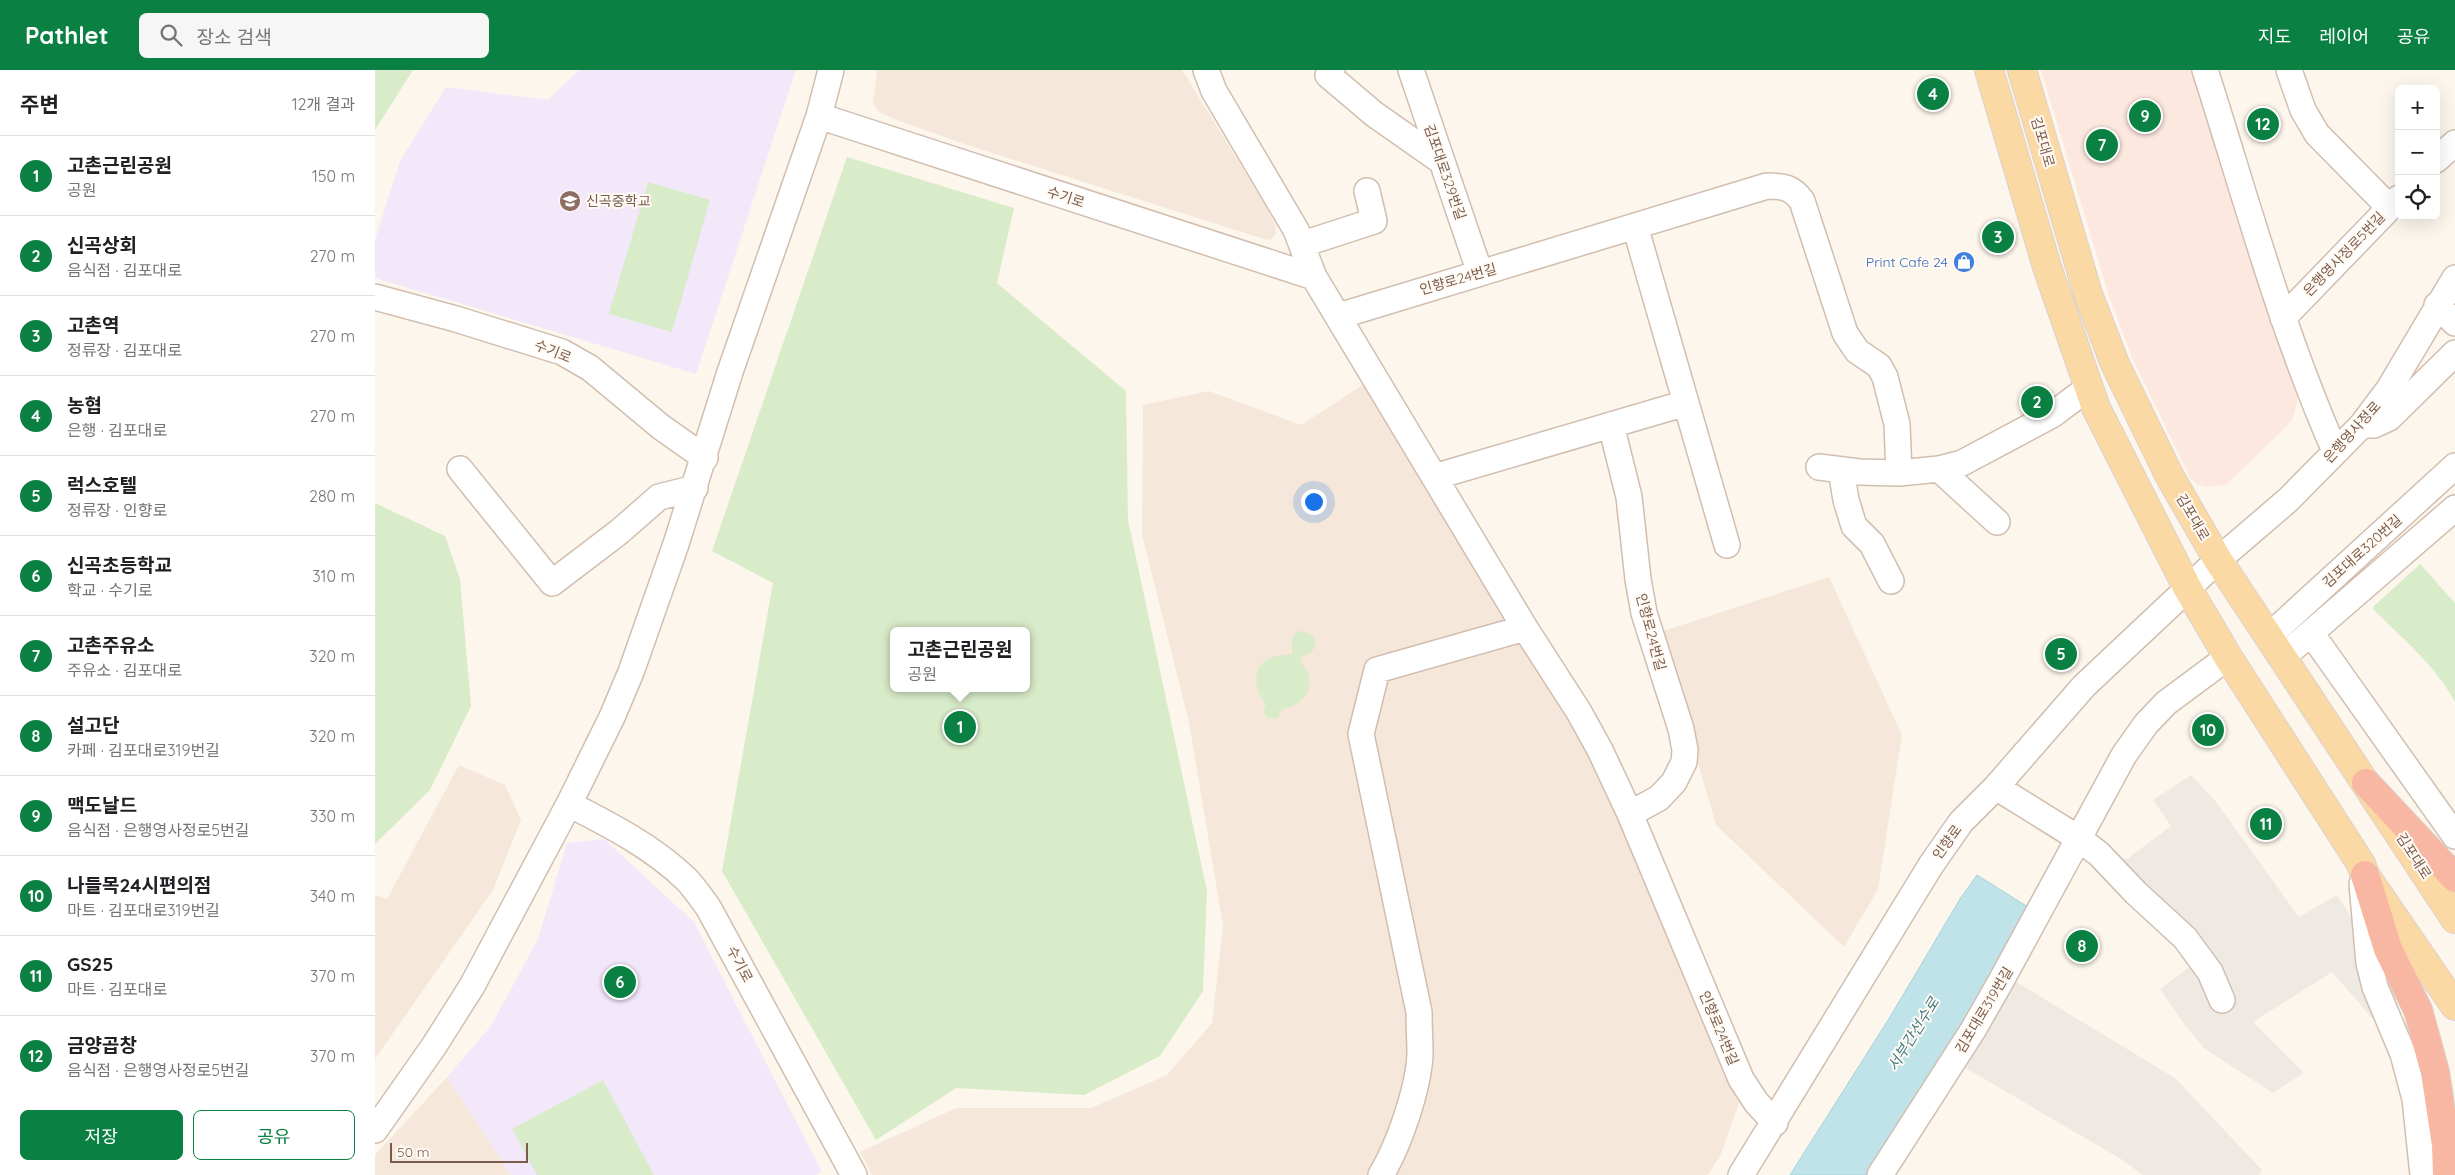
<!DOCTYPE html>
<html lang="ko">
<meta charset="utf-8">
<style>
body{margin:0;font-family:Quicksand,"Noto Sans KR",sans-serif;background:#f6f6f6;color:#202124}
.controls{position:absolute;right:15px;top:15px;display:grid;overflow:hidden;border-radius:8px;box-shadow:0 5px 20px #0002}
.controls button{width:45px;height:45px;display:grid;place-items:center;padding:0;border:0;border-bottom:1px solid #e0e0e0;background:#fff;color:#202124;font:25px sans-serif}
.scale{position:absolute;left:15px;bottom:12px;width:138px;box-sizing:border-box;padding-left:5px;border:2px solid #7a5c4d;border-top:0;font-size:14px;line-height:18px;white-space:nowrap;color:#7a5c4d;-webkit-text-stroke:4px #fffaf3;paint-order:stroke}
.you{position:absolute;left:938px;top:431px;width:18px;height:18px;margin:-12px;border:4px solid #fff;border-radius:50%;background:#1a73e8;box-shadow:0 0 0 8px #1a73e833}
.badge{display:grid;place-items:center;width:32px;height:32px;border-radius:50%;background:#0b8043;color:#fff;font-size:16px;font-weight:700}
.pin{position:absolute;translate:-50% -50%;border:2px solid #fff;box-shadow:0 1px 5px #0006}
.popup{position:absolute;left:515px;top:557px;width:140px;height:65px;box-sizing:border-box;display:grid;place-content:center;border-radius:8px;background:#fff;filter:drop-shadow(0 1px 4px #0005);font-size:16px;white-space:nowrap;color:#757577}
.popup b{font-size:19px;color:#202124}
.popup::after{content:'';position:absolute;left:50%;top:100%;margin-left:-10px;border:10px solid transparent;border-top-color:#fff}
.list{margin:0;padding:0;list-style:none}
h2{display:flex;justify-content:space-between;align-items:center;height:65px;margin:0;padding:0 20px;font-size:21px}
h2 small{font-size:16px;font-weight:400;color:#757577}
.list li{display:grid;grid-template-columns:32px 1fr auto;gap:15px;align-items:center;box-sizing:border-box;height:80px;padding:0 20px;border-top:1px solid #e0e0e0}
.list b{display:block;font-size:19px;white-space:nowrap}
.list p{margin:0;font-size:16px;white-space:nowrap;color:#757577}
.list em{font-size:16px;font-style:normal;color:#757577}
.actions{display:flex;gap:10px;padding:15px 20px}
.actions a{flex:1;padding:11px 0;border:1px solid #0b8043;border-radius:8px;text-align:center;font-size:18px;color:#0b8043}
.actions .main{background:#0b8043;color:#fff}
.icon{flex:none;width:28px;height:28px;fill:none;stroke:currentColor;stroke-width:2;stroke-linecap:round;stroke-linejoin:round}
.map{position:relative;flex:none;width:2080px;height:1105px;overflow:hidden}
header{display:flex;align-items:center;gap:30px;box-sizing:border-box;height:70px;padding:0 25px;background:#0b8043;color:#fff}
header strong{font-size:24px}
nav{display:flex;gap:28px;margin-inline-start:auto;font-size:18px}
.search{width:350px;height:45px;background:#f6f6f6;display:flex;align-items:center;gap:12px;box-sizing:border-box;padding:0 18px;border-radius:8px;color:#757577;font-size:19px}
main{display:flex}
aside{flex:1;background:#fff}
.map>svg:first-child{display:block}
</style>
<header>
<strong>Pathlet</strong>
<div class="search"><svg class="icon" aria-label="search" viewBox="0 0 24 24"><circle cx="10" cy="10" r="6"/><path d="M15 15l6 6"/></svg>장소 검색</div>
<nav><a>지도</a><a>레이어</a><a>공유</a></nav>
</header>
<main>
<aside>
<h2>주변<small>12개 결과</small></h2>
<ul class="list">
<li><span class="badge">1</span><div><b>고촌근린공원</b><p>공원</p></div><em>150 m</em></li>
<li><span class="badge">2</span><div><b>신곡상회</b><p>음식점 · 김포대로</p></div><em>270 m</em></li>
<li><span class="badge">3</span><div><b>고촌역</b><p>정류장 · 김포대로</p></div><em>270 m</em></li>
<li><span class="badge">4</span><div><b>농협</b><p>은행 · 김포대로</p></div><em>270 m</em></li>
<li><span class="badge">5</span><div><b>럭스호텔</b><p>정류장 · 인향로</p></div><em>280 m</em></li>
<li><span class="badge">6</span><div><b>신곡초등학교</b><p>학교 · 수기로</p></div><em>310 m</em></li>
<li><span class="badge">7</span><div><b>고촌주유소</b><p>주유소 · 김포대로</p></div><em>320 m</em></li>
<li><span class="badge">8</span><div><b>설고단</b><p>카페 · 김포대로319번길</p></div><em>320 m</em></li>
<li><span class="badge">9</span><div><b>맥도날드</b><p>음식점 · 은행영사정로5번길</p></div><em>330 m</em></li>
<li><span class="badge">10</span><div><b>나들목24시편의점</b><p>마트 · 김포대로319번길</p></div><em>340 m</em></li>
<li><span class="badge">11</span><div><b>GS25</b><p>마트 · 김포대로</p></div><em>370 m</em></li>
<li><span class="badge">12</span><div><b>금양곱창</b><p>음식점 · 은행영사정로5번길</p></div><em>370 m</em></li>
</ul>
<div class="actions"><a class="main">저장</a><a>공유</a></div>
</aside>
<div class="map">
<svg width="2080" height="1105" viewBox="0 0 2080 1105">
<rect width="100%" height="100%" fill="#fdf6ec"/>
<path fill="#f5e8da" d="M502 0H807L890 134 901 157V163L897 169 892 170 595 76 519 49 504 42 498 33Z
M992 312 1137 547 1247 745 1364 1033 1346 1084 1333 1105H497L485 1082 581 1038H716L792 1005 837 953 848 856 814 653 767 465 768 335 834 321 926 355Z
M1454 507 1527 665 1503 819 1469 877 1341 755 1285 562Z
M84 695 130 715 146 750 118 820 0 989V825L12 829Z
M72 1007 136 1105H0V1085Z"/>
<path fill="#fde8e0" d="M1666 0H1817L1845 91 1923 329 1918 348 1910 358 1852 414 1833 417 1824 415 1816 409 1758 290 1734 226Z"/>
<path fill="#efe9e4" d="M1816 705 1841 732 1924 847 1962 825 1981 855 2000 948H1997L1957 902 1878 952 1929 1003 1898 1023 1829 978 1810 955 1785 919 1829 886 1735 787 1752 789 1796 756 1778 730Z
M1633 907 1800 1008 1887 1100 1884 1105H1768L1746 1089 1582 993Z"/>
<path fill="#f3e8fa" d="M204 0H421L321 304 0 208V170L25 91 71 17 173 30Z
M229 769 319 852 447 1102 440 1105H136L72 1007 116 956 163 869 192 773Z"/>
<path fill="#d8ecc9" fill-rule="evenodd" d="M0 0H38L0 60Z
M472 87 639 138 622 213 751 321 753 450 832 821 828 921 785 986 709 1025 581 1018 501 1070 347 801 398 513 337 481ZM519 561H651V618H519Z
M273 112 335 130 297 262 234 244Z
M0 433 70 466 85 509 96 636 55 720 0 774Z
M2045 494 2080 533V632C2061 596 2028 569 1999 540L1998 537Z
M924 561C935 561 948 571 936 582 932 585 929 584 925 588 927 595 932 599 934 606 938 625 923 637 907 639L903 648 894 649 888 642 891 634C878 619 876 595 897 587 904 585 911 586 917 584 918 573 913 569 924 561Z
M228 1010 279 1105H162L137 1059Z"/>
<path fill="#bfe3e8" stroke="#a5d3da" d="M1602 805 1653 837 1586 959 1492 1105H1415L1515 947 1585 829Z"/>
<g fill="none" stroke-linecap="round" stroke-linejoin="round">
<g stroke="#d1beb0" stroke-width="28">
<path id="minor" d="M831 0 839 21 921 160 939 207 1150 558 1204 642 1225 680 1255 744 1366 1009 1381 1032 1400 1053
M957 0 953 5 999 44 1066 91
M1036 0 1105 203
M1830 0C1871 128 1906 259 1960 381
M1914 0 1928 40 1942 64 2014 137
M444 46 939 207
M2061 90 2080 73
M1260 156 1352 475
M928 174 999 151 992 121
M0 227 81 249 187 282 215 298 286 357 330 388
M2062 235 2080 253
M964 246 1392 116C1408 116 1417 117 1427 131L1470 263 1482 281 1504 296 1510 307 1522 354 1524 403
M1908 248 2024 128
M1236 355 1254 427 1263 509 1269 543 1306 659 1310 680 1309 692 1299 712 1284 728 1255 744
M1987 355H1999L2014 348 2080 283
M1444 397 1484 402 1524 403 1564 399 1587 393 1677 345 1713 318
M85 399 177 513 244 462 284 427 320 418
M1564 399 1622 452
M1466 400 1471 430 1479 456 1497 474 1516 511
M1059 407 1311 333
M1936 563 2080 766
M1894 566 2080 396
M1908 587 2080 438
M1621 717 1703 768 1724 784 1761 823 1810 868 1835 902 1847 930
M194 734C235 755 278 777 311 809 319 817 326 828 333 837L479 1105
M1987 814 1994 893 2000 917 2028 984 2040 1029 2048 1105
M0 1060 59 976 97 916 194 734 237 647 256 602 301 474 355 302 444 46 456 0
M1006 1105C1024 1075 1043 1020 1045 985 1045 971 1044 956 1044 942L986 664 1002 600 1150 558
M1366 1105 1556 795 1586 752 1621 717 1709 616 1843 490 1913 430 1987 355 2014 319 2080 208
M1505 1105 1598 960 1626 911 1749 685 1771 654 1791 633 1853 587"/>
</g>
<g stroke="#dad1cd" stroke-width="30">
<path id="major" d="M1614 0 1672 197 1721 338 1813 519 1853 587 1986 794 1990 805 2080 936
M1647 0 1713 224 1740 294 1795 407 1843 490 2080 849"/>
</g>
<g stroke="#dad1cd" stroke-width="30">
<path id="highway" d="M1991 713 2080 808
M1990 805 2013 879 2043 940 2060 1002 2071 1075 2072 1105"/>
</g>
<use href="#minor" stroke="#fff" stroke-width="25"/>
<use href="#major" stroke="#fbd9a5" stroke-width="28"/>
<use href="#highway" stroke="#f7b7a3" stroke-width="28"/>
</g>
<defs>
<g id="school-disc" transform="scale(1.125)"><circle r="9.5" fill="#8d6e63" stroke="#fffaf3"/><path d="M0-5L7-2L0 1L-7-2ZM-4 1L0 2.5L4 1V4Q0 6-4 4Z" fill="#fff"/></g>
<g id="shop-disc" transform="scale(1.125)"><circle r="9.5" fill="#3f7fe0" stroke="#fffaf3"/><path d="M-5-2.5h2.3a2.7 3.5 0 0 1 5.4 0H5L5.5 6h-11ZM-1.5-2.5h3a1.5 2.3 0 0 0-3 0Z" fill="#fff"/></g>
</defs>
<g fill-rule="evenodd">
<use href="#school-disc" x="195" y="131"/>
<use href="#shop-disc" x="1589" y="192"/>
</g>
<g text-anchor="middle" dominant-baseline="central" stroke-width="4" stroke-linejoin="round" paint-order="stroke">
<g font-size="14" fill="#7a5c4d" stroke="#fffaf3">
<text transform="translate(1668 72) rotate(74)">김포대로</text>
<text transform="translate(1070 102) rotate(71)">김포대로329번길</text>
<text transform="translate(691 127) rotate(18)">수기로</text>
<text transform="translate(1969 184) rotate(-46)">은행영사정로5번길</text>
<text transform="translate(1083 209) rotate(-16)">인향로24번길</text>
<text transform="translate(178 281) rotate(22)">수기로</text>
<text transform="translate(1977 362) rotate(-48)">은행영사정로</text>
<text transform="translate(1818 447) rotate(60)">김포대로</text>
<text transform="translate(1987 481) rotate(-42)">김포대로320번길</text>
<text transform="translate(1276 562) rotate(75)">인향로24번길</text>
<text transform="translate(1572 772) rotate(-54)">인향로</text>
<text transform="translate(2039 786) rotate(57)">김포대로</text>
<text transform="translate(365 894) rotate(62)">수기로</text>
<text transform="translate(1609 940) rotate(-59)">김포대로319번길</text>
<text transform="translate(1344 958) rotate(67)">인향로24번길</text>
</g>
<g font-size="14" fill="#785e54" stroke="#fffaf3" text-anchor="start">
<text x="211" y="131">신곡중학교</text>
</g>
<g font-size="14" fill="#366cbe" stroke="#fffaf3" text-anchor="end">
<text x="1573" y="192">Print Cafe 24</text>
</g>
<g font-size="15" font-style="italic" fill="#437c86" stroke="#fffaf3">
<text transform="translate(1538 964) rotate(-58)">서부간선수로</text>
</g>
</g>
</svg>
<div class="controls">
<button>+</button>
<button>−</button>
<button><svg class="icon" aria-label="locate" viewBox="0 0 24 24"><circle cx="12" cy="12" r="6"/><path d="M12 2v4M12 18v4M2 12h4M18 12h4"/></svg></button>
</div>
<div class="scale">50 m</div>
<div class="you"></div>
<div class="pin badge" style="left:585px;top:657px">1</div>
<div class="popup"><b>고촌근린공원</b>공원</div>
<div class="pin badge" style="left:1662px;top:332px">2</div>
<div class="pin badge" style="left:1623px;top:167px">3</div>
<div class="pin badge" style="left:1558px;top:24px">4</div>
<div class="pin badge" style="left:1686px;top:584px">5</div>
<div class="pin badge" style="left:245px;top:912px">6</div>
<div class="pin badge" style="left:1727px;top:75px">7</div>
<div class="pin badge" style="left:1707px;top:876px">8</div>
<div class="pin badge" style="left:1770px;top:46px">9</div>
<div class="pin badge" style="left:1833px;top:660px">10</div>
<div class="pin badge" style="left:1891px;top:754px">11</div>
<div class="pin badge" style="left:1888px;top:54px">12</div>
</div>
</main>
